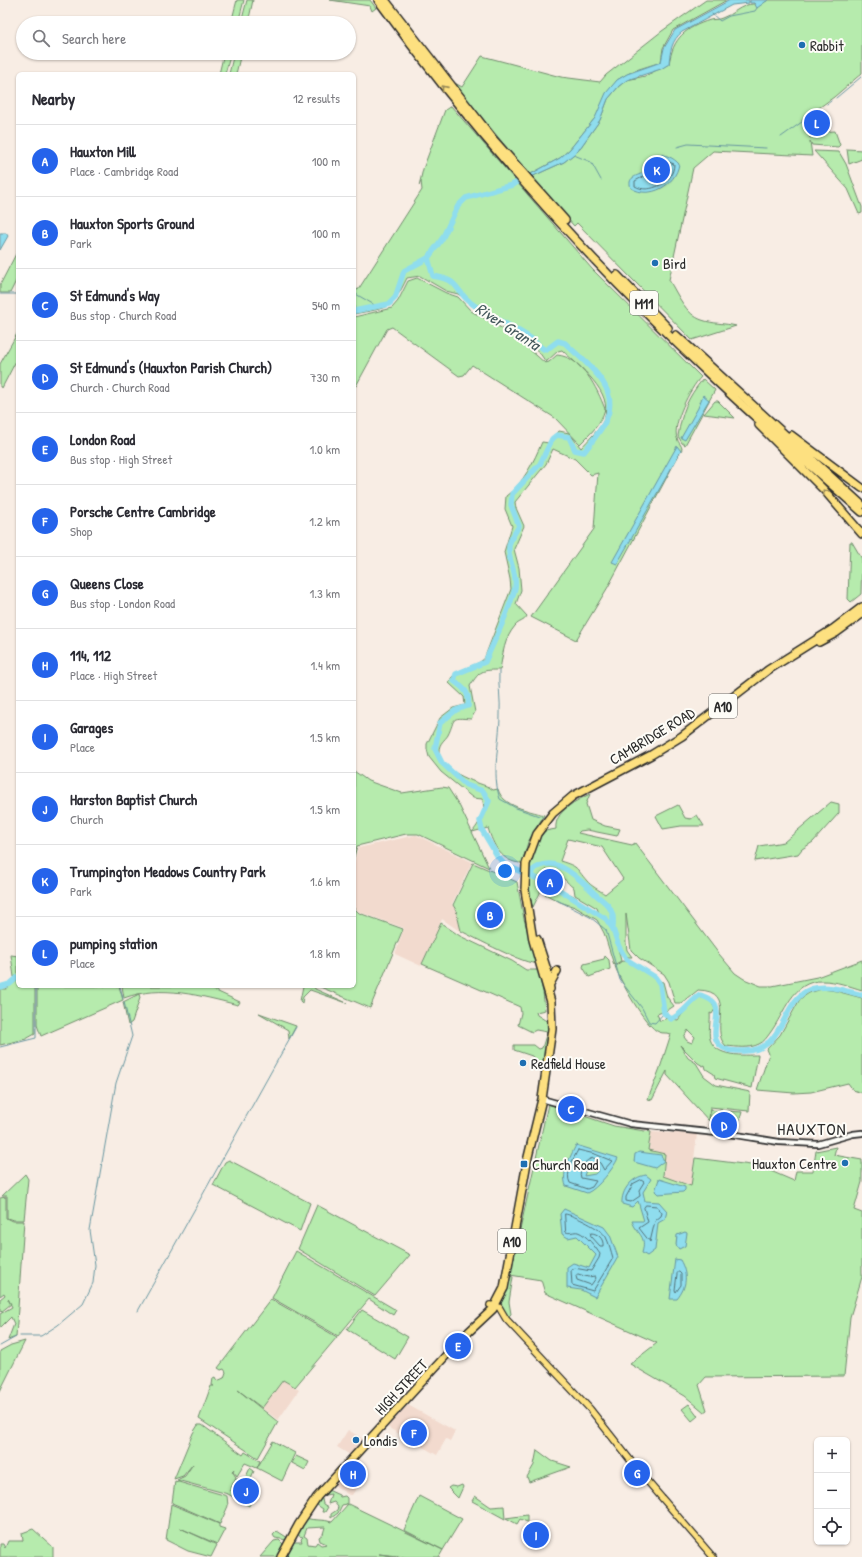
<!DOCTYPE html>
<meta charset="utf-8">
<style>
body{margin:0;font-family:"Patrick Hand",sans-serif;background:#f7f7f7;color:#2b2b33}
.controls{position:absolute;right:12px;bottom:12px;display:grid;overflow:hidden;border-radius:6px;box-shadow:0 1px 3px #0004}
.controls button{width:36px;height:36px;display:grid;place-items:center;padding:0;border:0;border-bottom:1px solid #e1e1e2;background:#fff;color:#2b2b33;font:20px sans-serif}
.you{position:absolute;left:505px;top:871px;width:14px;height:14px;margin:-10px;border:3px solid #fff;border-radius:50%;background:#1a73e8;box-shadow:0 0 0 6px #1a73e833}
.badge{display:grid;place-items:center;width:26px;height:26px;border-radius:50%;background:#2563eb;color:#fff;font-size:13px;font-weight:700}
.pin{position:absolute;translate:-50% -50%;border:2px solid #fff;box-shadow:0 1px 4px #0006}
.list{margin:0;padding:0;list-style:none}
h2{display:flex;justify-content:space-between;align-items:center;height:52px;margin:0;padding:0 16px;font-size:17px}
h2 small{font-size:13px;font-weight:400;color:#7c7c81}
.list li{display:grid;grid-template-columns:26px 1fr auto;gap:12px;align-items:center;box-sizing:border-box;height:72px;padding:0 16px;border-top:1px solid #e1e1e2}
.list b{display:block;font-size:15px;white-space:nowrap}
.list p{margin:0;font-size:13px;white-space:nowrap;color:#7c7c81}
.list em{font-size:13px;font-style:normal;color:#7c7c81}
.icon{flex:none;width:22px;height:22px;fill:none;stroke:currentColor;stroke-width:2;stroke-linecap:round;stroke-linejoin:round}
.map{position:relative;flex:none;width:862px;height:1557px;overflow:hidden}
.search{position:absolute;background:#fff;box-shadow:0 1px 3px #0004;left:16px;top:16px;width:340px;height:44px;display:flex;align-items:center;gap:10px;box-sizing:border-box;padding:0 14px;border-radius:22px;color:#7c7c81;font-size:15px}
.panel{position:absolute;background:#fff;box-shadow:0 1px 3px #0004;left:16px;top:72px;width:340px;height:916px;border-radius:6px}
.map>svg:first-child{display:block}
</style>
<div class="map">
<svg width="862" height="1557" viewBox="0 0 862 1557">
<rect width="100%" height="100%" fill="#f8ede4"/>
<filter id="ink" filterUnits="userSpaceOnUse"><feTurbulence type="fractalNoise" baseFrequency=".025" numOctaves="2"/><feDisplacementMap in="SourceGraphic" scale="8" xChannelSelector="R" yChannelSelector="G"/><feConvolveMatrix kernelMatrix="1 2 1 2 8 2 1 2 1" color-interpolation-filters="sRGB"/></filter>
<g filter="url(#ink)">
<path fill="#f2dace" d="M416 835 472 862 452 904 456 910 461 932 442 919 421 966 395 954 404 928 359 912 354 906V863L358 848Z
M651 1132 697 1134 691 1185 664 1176 665 1154 649 1150Z
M283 1380 299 1390 278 1420 262 1408Z
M408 1405 455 1431 450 1441 446 1439 437 1455 387 1427Z
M348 1430 365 1440 352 1456 337 1447Z
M338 1481 349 1489 351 1486 356 1489 352 1495H349L334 1485Z"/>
<path fill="#b6ebad" stroke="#708b6c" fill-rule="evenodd" d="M237 0H244L238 23H231Z
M247 0H253L248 23H241Z
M330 0H370L376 8 372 11 370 6Z
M706 0H727L673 30 663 48 661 62 633 71 617 80 595 118 570 149 560 158 529 175 453 82 462 87 482 56 561 77 600 82 606 75 662 31Z
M768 0H862V73L834 97 802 120 810 138 821 132 835 131 840 145 838 147 812 145 810 141 812 156 713 151 693 168 669 280C677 293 686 315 702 320 713 324 725 323 736 326L692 340 577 223 574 226 531 177 564 162 578 151 600 120 608 99 619 86 627 80 645 76 669 64C673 38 685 28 710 20 714 19 718 20 722 18 731 15 738 8 747 5 754 3 761 5 768 0Z
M224 53H231L225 74H219Z
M234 53H241L236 74H229Z
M451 106 592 269 701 377C690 388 672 424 677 438 678 443 682 445 682 449L608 587 576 640 531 617 594 529 598 473 591 475 575 459 553 449 546 464 515 502 516 508 524 526 514 549 519 568 521 590 516 604 527 616C524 622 519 621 515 626 504 639 503 653 500 670 482 670 480 670 470 686L475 712 471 719C449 717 456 719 448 735 445 740 439 743 439 751 439 771 475 782 489 787L493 790 498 789C503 807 528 810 544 815L528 842 522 863C502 863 493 845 488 828L472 832 489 868 418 834H406L357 846 354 857V771L368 781 402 793 442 787 448 788 459 805 472 832C479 825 487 809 482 799L473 798 441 772 429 757 427 749V744L440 718 453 708 465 705 464 697 449 683C453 668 473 668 484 659L511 589 510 579 504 552 512 526 505 509 506 496C523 484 534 461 542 442L549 443 559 431 569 433 581 448C588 440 600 429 604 419 614 391 579 367 562 350L558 351 546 362 539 352 500 322 458 294 446 291 420 276 407 278C391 311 389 307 354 314V288L358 290 422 190 421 181 419 186 423 169 445 110Z
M847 149 862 150V159L849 164Z
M814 151 839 152 846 164 862 207V213L859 214 848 189Z
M18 250V277L10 293H0V285Z
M417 278 446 293 458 297 471 311 512 334 545 363 549 362 557 355C582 357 597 388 605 409 601 424 591 433 580 444L555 418 472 365 464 375 459 376 392 327 387 329 356 386 354 385V317L392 308 398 301 408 281Z
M18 332V357L2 388 0 387V364Z
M703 379 715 390 685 445 682 443 678 436C682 412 687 398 703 379Z
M715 401H718L735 418 704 414Z
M850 542H852L862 559 861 594 851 602 848 599Z
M590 794 586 804 591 820 605 826 620 829 617 836 587 830 580 831 578 833 632 845 635 843 719 954 735 973 744 979 761 986H772L817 977 862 960V990C849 986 836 981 823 981 792 980 785 1013 770 1033 767 1037 764 1042 759 1044 749 1049 737 1047 726 1046 708 1029 739 991 698 990L682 1003H675L669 982 664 974 639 958 631 950 626 914V943L627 950 632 957H628L618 948 621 961 614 965 604 933 597 920 575 907 560 902 545 894 544 890 556 886C562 892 562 891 570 894 581 898 586 912 599 913L597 908 575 895 574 888C569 885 568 882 564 879 558 875 552 875 547 869L541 882 540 893 533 907C524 888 530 845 545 831L556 829C554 812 575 801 590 794ZM568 839 602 847 623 879 605 894C599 890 591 886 587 881 575 867 579 867 560 861Z
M831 802 839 804V813L813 842 802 849 798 854 755 861 759 846 784 842Z
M678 805 685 818 691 819 697 815 704 826H681L663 829 656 816Z
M473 863 517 882 524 919 537 963C527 966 473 937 461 931L456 910 453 905Z
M354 908 359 913 403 929 370 1008 318 986H354Z
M441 923 460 936 512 961 526 970H538L543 992 545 1010 536 1012 537 1015 548 1022 549 1030 545 1066 541 1068 532 1056 514 1050V1045H534L539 1049 542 1048 547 1032 536 1030 532 1032 518 1025 521 1013 520 1007 422 964Z
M11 955 18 956V975L14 977Z
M605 956 609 960 610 969 589 977 583 967 584 964 604 959Z
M622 961C638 961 648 979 663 982L667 997 674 1006 668 1010 657 1014 660 1021 667 1018 678 1020 690 1004 699 997 710 1000 715 1009 712 1014 710 1013C711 1021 708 1031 710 1039 716 1058 744 1055 758 1055L752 1088 715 1078 714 1074 706 1069 705 1065 703 1066 698 1063 680 1045 688 1058 696 1063 704 1076 716 1085 750 1092 749 1111 710 1107 709 1121 667 1075V1071L652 1100 648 1099 660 1068 671 1034C667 1032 663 1034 659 1032 646 1028 619 979 615 966ZM688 1030 695 1037 692 1043 687 1041 684 1037Z
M18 980V986H35V1034L26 1039 0 1045V989H6Z
M37 986H119L123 1000 41 1036 37 1025Z
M122 986H205L240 1002 238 1005C201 996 162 984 124 998Z
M303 986H314L315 989 347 1003 310 990 303 997 302 1003 300 1001Z
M822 989 836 991 862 998V1093L853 1090 848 1083 811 1092 794 1093 757 1090 769 1054 767 1049 780 1035 800 999 809 993Z
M139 994 140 998 132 1022 128 1025 123 1002Z
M259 1013 296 1026 289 1039 288 1030Z
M548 1104 614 1126 651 1132 648 1150 665 1154 663 1176 691 1186 695 1158 759 1166 794 1181 796 1171H813L816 1151 836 1147 834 1155 862 1160V1182L854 1210 862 1213V1277L850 1317 844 1376 706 1377 699 1385 707 1410 704 1412 685 1396 630 1364 657 1343 545 1293 541 1280 510 1275Z
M710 1110 742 1112 736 1133 714 1129 710 1126Z
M229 1160 310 1203 300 1231 213 1185 225 1162Z
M25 1174 28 1179 24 1220H13L7 1218V1196H2Z
M6 1197V1218L12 1221H24L16 1337 8 1340 14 1324 11 1317 0 1328V1314L12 1307 8 1299 11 1304 1 1312 0 1311V1299L5 1295 4 1293 0 1296V1198Z
M317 1205 410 1255 375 1296 298 1249Z
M296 1251 396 1310 393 1315 369 1299 338 1336 272 1298Z
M509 1276 513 1277 509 1302 511 1314 509 1316 502 1310 501 1304Z
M271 1299 337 1337 295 1387 283 1380 262 1408 238 1390 278 1422 258 1458 199 1419 211 1386H214L212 1385 213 1378 215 1377 217 1381 224 1378 226 1372 224 1369 221 1370 218 1368Z
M362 1310 408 1337 395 1359 347 1329Z
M25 1341 0 1391V1351L11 1345Z
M689 1404 698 1416 692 1421 682 1409Z
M198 1425H202L243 1455 245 1452 260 1461 257 1468 245 1463 237 1476 233 1471 234 1469 232 1471 236 1477 230 1491 237 1479 244 1481 250 1468 254 1471 250 1480 241 1492 252 1499 249 1506 228 1494 177 1480 185 1476 193 1464 183 1476 174 1479 193 1433Z
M273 1441 295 1453 282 1481 257 1468Z
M537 1450 552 1461 571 1467 529 1482 527 1477 534 1465Z
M296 1456 309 1462 305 1470 292 1463Z
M175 1481 227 1496 228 1506 220 1524 172 1503Z
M462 1485 463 1487 458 1498 448 1488 451 1486 457 1487Z
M328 1490 339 1495 340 1497 345 1496 347 1498V1504L342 1505 338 1513 331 1518V1514L337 1510 338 1507 334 1502 328 1504 331 1494 325 1495Z
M419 1496 462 1519 443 1550 404 1530Z
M475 1496 491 1507 504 1506 505 1519 472 1501Z
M319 1498 322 1499 323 1504 328 1507 325 1512H322L323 1509 317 1505Z
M171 1504 219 1524V1527L225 1529 217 1544 180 1528 217 1545 211 1557 188 1551 166 1540Z
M348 1504 443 1550 439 1557H406L379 1554 400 1557H285L293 1542H302L301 1539 303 1537 299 1536 297 1530 305 1518C315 1521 323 1519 332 1522ZM325 1527 323 1534 319 1537 320 1541 327 1544 321 1545 317 1542 315 1545 308 1544 307 1538 304 1536 307 1528Z
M527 1515V1522L520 1519 517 1524 506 1518Z
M33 1529 53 1547V1557H0V1544H3L5 1548 8 1541H23L22 1533Z
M277 1531 288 1538 287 1540 275 1538 273 1535Z
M279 1540 283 1544 279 1557H260L274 1541Z"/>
<path fill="#8fddee" stroke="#6796a0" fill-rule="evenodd" d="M730 0H749V3L732 5 682 32C672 40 670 51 669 64L661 69 627 80 619 86 608 99 600 120 578 151 564 162 531 177 529 175 560 158 570 149 595 118 606 93 617 80 627 74 661 62 664 48 675 30Z
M750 0H768L757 8 754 3H750Z
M657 154C665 154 674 158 679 164 676 185 650 200 631 188 626 175 640 177 646 170 650 164 650 158 657 154Z
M0 233H6L8 236 0 250Z
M703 395 709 400 685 440 681 438 698 408Z
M677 446 681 451 617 564 612 562Z
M576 1145 618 1158C614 1168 597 1189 587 1193L566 1186C561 1172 570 1158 576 1145ZM593 1162 597 1166 599 1170 595 1174 584 1176 587 1167Z
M639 1152 661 1155 664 1161 655 1168 634 1162 635 1154Z
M646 1175 651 1179 643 1192 645 1201 659 1202 667 1211 665 1219 658 1223 655 1250 647 1256 642 1253C647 1235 638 1236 632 1221H644L638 1201 632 1207 622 1204C621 1190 632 1177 646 1175Z
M659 1179 685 1187V1190L683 1192 658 1194 655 1191Z
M564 1209 604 1227 610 1235 618 1257 595 1297 581 1290 567 1288V1267L573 1263 589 1268 596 1255 577 1236 568 1238 562 1234 560 1214Z
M685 1232 687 1233 685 1246 679 1249 676 1245 677 1235Z
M675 1259 680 1260C688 1274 687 1287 677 1299H670Z"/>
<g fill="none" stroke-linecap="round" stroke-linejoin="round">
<path stroke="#537279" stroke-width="1" d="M658 158 674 164C674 182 649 195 635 186V181L648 174 655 160Z
M661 163 668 167C668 176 660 181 651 181L650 179Z
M578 1150 595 1154 612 1161 604 1170 600 1163 594 1158C585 1159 578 1169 581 1178L596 1181 592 1187 587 1189 570 1183C565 1174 573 1159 578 1150Z
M641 1180 644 1182 639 1190 640 1196 631 1202 626 1201V1197L633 1184Z
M646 1205 657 1206 662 1213 661 1216 655 1221 650 1242 639 1228 648 1222 644 1208Z
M565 1214C574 1215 602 1229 606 1237 609 1243 611 1251 613 1258L593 1291 572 1285 571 1270 574 1268 591 1271 599 1258 600 1254C595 1247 587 1235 578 1232 574 1231 570 1234 566 1232Z
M591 1233C598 1233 604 1239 603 1246H600L591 1236Z
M679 1272 681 1274V1285L676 1292 675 1290 677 1274Z
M578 1274 588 1277 595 1276 596 1278 591 1285 577 1280 576 1276Z"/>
<path stroke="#6796a0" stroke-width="1" d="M712 14 720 21 729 16 755 11 757 8
M836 98 861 77
M827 104 831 101
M781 137 820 109
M677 147 688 144 766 148
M574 155 591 162 601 180
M354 293 378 307
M0 294H18
M499 671C498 686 501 700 500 715 500 742 491 773 500 799L516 808 542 817
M555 899 590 917 606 930 620 980 642 1008 649 1022 655 1023 664 1013
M120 986 123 999
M0 1047 36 1038V986
M138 1311 296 1027
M20 1336H41L58 1325 83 1304 93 1283 95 1265 90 1230 116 1083 132 1036 124 1002
M0 1346 16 1337
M286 1557 296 1539"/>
<path stroke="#8fddee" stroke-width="5.5" d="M428 258 433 276C462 281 452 288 471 303 490 317 513 326 532 339 537 343 540 348 546 350L558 341 565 343C587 365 624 388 604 424 598 434 591 443 584 452L575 450 569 437 557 435 552 439 540 464 512 494 511 505 519 526C516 531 512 537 510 542 505 557 518 572 515 588 509 612 495 639 485 662L456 674 454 681C465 689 470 693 468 706L456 710 440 723 435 749 442 763 466 785 483 791 489 801 480 821 482 830 498 857 505 865 550 884 606 919 613 929 619 947 626 959 655 977 660 984 664 1013 671 1019C684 1014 689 1002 700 995 705 997 712 999 715 1004 723 1018 703 1041 728 1050 733 1051 739 1051 743 1051 786 1052 780 1000 811 989 828 984 846 991 862 995
M354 311 389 304 395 298 404 271 428 258 442 239 458 206 466 198 512 185 525 178
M531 876 532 871C554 851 578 878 594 893 600 899 610 904 612 913 614 917 613 924 613 928
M0 987 10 984 18 977"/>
<g stroke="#2b2b2b" stroke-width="8">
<path id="minor" d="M542 1099 631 1124 736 1135 779 1142 818 1144 853 1134 862 1133"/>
</g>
<g stroke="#2b2b2b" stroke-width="8">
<path id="major" d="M490 1305 499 1307 506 1319 590 1409 642 1475 713 1557"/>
</g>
<g stroke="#2b2b2b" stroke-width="10">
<path id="highway" d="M378 0C476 135 588 260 709 374 759 422 811 466 862 512
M385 0 493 139 565 220
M617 275 668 328
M676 335 862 505
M759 425 824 490 862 534
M791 435 862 488
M819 642 836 633 862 614
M537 939 547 970 550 989
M550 984 557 971
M281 1557 299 1524 317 1497 461 1339 493 1309 504 1288 528 1157 542 1099 552 1029 551 1002 533 940 525 890 526 864 537 834 553 813 573 796 651 755 682 736 768 670 833 629 862 607"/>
</g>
<use href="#minor" stroke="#fdfcf7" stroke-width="4.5"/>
<use href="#major" stroke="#fde080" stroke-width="5.5"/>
<use href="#highway" stroke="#fde080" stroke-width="7"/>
</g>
<defs><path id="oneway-chevron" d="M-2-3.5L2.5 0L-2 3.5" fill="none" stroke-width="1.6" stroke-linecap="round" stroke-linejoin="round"/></defs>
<g stroke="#948656">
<use href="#oneway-chevron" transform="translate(444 88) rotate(-129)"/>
<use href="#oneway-chevron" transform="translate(825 492) rotate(-133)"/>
</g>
</g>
<g fill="#1f6fb2" stroke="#fdfcf7" stroke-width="1.5">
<circle cx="802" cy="45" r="4"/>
<circle cx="655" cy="263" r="4"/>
<circle cx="523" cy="1063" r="4"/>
<circle cx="845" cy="1163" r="4"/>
<rect x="520" y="1160" width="8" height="8" rx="2"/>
<circle cx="356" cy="1440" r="4"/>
</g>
<g text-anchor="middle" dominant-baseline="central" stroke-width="4" stroke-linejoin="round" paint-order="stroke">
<g fill="#fdfcf7" stroke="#6a6a68" stroke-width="1">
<rect x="630" y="291" width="28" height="24" rx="3"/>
<rect x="709" y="694" width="28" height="24" rx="3"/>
<rect x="498" y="1229" width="28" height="24" rx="3"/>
</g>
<g font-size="14" font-weight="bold" fill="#2b2b2b">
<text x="644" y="303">M11</text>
<text x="723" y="706">A10</text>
<text x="512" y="1241">A10</text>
</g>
<g font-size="15" fill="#2b2b2b" stroke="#fdfcf7" text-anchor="start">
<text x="810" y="45">Rabbit</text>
<text x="663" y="263">Bird</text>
<text x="531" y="1063">Redfield House</text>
<text x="837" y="1163" text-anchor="end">Hauxton Centre</text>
<text x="532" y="1164">Church Road</text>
<text x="364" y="1440">Londis</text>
</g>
<g font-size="15" fill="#2b2b2b" stroke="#fdfcf7">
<text transform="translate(652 736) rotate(-31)">CAMBRIDGE ROAD</text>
<text transform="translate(401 1387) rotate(-47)">HIGH STREET</text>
</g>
<g font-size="16" font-style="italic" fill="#44585c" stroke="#fdfcf7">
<text transform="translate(508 326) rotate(33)">River Granta</text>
</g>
<g font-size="17" letter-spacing="1" fill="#2b2b2b" stroke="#fdfcf7">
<text x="812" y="1128">HAUXTON</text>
</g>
</g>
</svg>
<div class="controls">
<button>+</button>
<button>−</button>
<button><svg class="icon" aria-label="locate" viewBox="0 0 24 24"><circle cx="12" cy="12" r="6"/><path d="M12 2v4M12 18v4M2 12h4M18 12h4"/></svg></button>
</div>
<div class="you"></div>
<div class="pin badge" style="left:550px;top:882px">A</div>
<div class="pin badge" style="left:490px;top:915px">B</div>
<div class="pin badge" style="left:571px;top:1109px">C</div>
<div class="pin badge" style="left:724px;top:1125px">D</div>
<div class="pin badge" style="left:458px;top:1346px">E</div>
<div class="pin badge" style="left:414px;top:1433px">F</div>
<div class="pin badge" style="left:637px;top:1473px">G</div>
<div class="pin badge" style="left:353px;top:1474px">H</div>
<div class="pin badge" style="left:536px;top:1535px">I</div>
<div class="pin badge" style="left:246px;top:1491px">J</div>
<div class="pin badge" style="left:657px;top:170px">K</div>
<div class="pin badge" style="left:817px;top:123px">L</div>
<div class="search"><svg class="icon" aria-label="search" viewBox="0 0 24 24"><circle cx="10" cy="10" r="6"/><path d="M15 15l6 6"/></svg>Search here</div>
<section class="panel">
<h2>Nearby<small>12 results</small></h2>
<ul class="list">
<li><span class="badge">A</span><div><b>Hauxton Mill</b><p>Place · Cambridge Road</p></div><em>100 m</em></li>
<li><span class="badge">B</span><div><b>Hauxton Sports Ground</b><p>Park</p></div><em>100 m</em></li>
<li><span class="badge">C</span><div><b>St Edmund's Way</b><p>Bus stop · Church Road</p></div><em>540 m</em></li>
<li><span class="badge">D</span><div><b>St Edmund's (Hauxton Parish Church)</b><p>Church · Church Road</p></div><em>730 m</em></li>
<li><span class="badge">E</span><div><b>London Road</b><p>Bus stop · High Street</p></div><em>1.0 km</em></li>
<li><span class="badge">F</span><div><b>Porsche Centre Cambridge</b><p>Shop</p></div><em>1.2 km</em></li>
<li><span class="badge">G</span><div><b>Queens Close</b><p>Bus stop · London Road</p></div><em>1.3 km</em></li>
<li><span class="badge">H</span><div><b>114, 112</b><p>Place · High Street</p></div><em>1.4 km</em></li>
<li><span class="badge">I</span><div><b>Garages</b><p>Place</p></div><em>1.5 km</em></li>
<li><span class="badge">J</span><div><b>Harston Baptist Church</b><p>Church</p></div><em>1.5 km</em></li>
<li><span class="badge">K</span><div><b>Trumpington Meadows Country Park</b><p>Park</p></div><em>1.6 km</em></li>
<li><span class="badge">L</span><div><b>pumping station</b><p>Place</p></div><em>1.8 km</em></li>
</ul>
</section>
</div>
